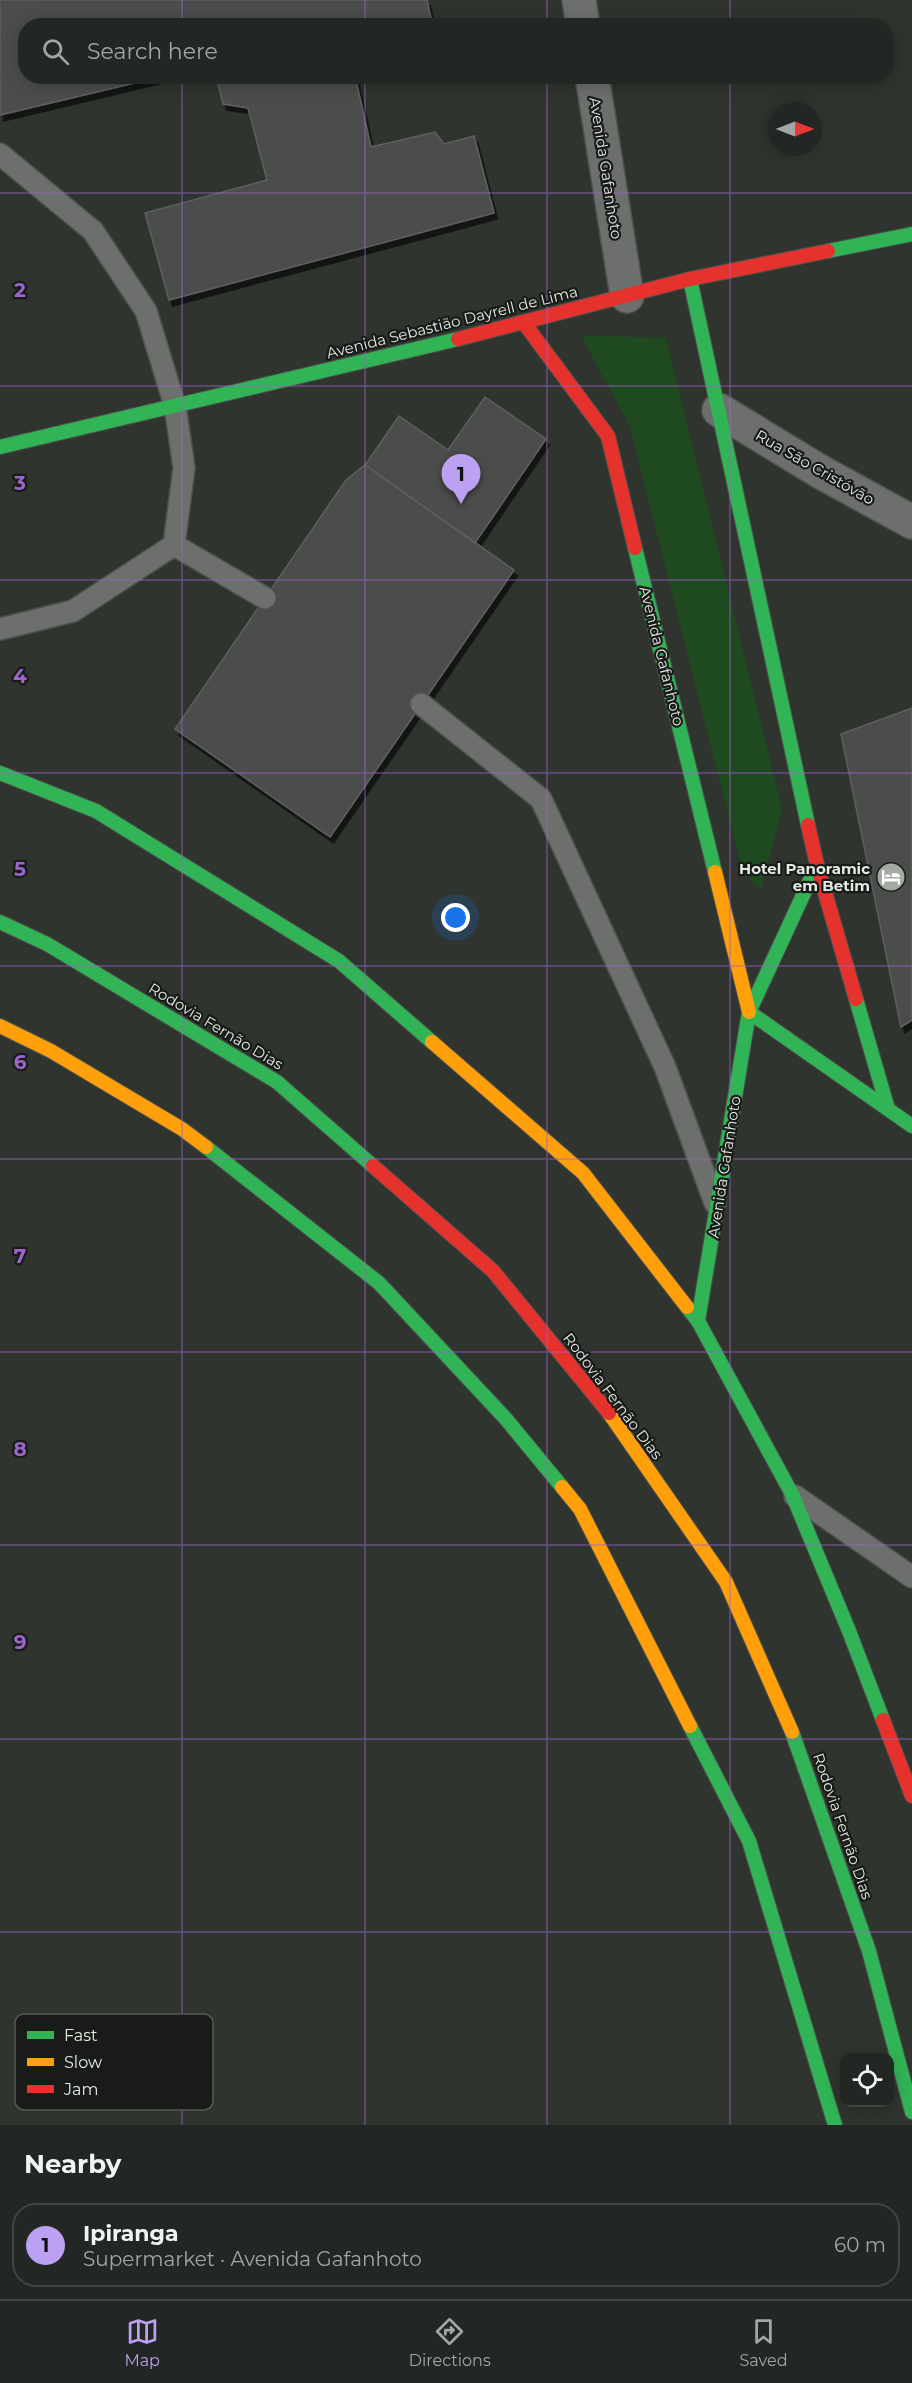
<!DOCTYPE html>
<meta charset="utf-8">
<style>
body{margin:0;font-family:Montserrat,sans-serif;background:#2b2f2b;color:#f1f3f6}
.controls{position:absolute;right:18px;bottom:18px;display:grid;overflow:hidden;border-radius:12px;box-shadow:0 3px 15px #0003}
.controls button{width:54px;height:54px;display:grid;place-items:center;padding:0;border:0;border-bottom:2px solid #404441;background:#232723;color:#f1f3f6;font:30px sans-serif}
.compass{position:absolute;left:768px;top:102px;width:54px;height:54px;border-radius:50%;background:#232723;box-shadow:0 3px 15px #0003;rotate:90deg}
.you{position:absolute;left:456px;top:918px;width:21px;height:21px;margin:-15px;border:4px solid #fff;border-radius:50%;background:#1a73e8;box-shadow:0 0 0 9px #1a73e833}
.badge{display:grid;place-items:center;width:39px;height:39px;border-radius:50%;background:#bca0f2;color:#111;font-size:20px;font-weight:700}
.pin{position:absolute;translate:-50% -50px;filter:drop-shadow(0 2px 3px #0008)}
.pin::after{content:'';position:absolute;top:32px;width:21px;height:18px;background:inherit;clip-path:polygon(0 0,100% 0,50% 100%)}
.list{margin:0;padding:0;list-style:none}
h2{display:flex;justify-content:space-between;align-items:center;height:78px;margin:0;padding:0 24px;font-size:26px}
h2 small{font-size:20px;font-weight:400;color:#a3a5a6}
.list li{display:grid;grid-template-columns:39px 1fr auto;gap:18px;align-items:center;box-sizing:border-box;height:84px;margin:0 12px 12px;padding:0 12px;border:2px solid #404441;border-radius:24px}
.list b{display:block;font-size:22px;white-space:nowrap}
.list p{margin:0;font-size:20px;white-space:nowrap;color:#a3a5a6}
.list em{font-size:20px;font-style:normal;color:#a3a5a6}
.icon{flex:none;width:33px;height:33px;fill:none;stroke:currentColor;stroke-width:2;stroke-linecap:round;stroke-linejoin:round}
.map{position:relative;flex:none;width:912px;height:2125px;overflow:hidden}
.search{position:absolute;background:#232723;box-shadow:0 3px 15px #0003;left:18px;right:18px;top:18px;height:66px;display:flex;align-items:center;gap:15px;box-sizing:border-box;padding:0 21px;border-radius:24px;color:#a3a5a6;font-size:22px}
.sheet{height:174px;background:#232723}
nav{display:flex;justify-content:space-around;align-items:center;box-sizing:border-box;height:84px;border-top:2px solid #404441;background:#232723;font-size:16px;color:#a3a5a6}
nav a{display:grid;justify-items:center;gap:3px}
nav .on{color:#bca0f2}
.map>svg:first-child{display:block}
</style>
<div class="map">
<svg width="912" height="2125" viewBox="0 0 912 2125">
<defs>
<filter id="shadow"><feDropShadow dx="3.5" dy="6" stdDeviation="0" flood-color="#0009"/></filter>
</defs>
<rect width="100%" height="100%" fill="#2f342f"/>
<path fill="#1f4a20" d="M581 335 666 338 782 809 761 891 742 870 630 427Z"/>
<path fill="#4b4d4c" stroke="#5e5f5f" stroke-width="1.5" filter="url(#shadow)" d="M0 0H427L432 23 419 26H26V76H164L0 115Z
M216 76H355L371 147 435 132 444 144 474 136 494 213 169 300 145 213 267 180 248 108 223 104Z
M485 397 546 439 475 543 365 465 399 416 448 450Z
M365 465 514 570 330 837 175 729 346 480Z
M912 708V1020L901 1027 841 734Z"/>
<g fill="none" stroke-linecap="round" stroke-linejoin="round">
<g stroke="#4d514d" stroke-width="24">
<path id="lane" d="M0 154 93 231 146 311 175 406 184 468 174 545 73 611 0 629
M174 545 265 598
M421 704 541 799 665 1067 715 1203
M795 1496 912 1577"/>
</g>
<g stroke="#4d514d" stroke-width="36">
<path id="street" d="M579 0 583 26
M592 76 627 296
M719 410 819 471 912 522"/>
</g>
<g stroke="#4d514d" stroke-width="16">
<path id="fast" d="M828 251 912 234
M690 279 808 825
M0 447 458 339
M635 548 715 872
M0 773 96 811 339 961 432 1042
M0 922 47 944 277 1082 373 1166
M856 999 888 1109
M749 1012 912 1126
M206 1147 379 1283 506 1419 562 1487
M687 1307 698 1321 792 1494 849 1631 883 1720
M698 1321 749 1012 817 865
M690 1726 749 1841 835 2125
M792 1732 869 1951 912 2112"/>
</g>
<g stroke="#4d514d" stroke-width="16">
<path id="slow" d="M715 872 749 1012
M0 1026 51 1051 182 1129 206 1147
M432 1042 583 1173 687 1307
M609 1413 726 1582 792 1732
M562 1487 580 1509 690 1726"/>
</g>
<g stroke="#4d514d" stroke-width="16">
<path id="jam" d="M524 323 608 436 635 548
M458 339 690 279 828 251
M808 825 817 865 856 999
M373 1166 493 1271 609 1413
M883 1720 912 1796"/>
</g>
<use href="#lane" stroke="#6c6f6c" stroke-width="21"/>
<use href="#street" stroke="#6c6f6c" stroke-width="33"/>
<use href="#fast" stroke="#30b455" stroke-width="14"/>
<use href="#slow" stroke="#ff9f0a" stroke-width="14"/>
<use href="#jam" stroke="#e5322d" stroke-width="14"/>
</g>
<path fill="none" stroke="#9b65ca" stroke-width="1.5" stroke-opacity="0.55" d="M182 0V26M365 0V26M547 0V26M730 0V26M182 76V2125M365 76V2125M547 76V2125M730 76V2125M0 193H912M0 386H912M0 580H912M0 773H912M0 966H912M0 1159H912M0 1352H912M0 1545H912M0 1739H912M0 1932H912"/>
<defs>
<g id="hotel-disc" transform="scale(1.5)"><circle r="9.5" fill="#a5aaa5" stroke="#181b18"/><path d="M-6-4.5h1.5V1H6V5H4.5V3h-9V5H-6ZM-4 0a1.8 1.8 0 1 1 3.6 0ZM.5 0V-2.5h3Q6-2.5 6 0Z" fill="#fff"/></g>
</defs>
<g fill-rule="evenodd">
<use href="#hotel-disc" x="891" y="877"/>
</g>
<g text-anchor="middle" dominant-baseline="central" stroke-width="4.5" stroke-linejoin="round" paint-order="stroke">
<g font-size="15" fill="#e5eae5" stroke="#181b18">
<text transform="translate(606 168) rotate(81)">Avenida Gafanhoto</text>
<text transform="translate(452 322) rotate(-14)">Avenida Sebastião Dayrell de Lima</text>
<text transform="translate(815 467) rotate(30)">Rua São Cristóvão</text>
<text transform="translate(662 656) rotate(76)">Avenida Gafanhoto</text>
<text transform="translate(216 1026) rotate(31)">Rodovia Fernão Dias</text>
<text transform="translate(724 1167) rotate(-81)">Avenida Gafanhoto</text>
<text transform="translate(613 1396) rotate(53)">Rodovia Fernão Dias</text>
<text transform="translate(843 1826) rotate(71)">Rodovia Fernão Dias</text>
</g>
<g font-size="15" font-weight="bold" fill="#e5eae5" stroke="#181b18" text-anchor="end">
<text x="870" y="868">Hotel Panoramic<tspan x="870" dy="17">em Betim</tspan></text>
</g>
</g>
<rect x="15" y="2014" width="198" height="96" rx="9" fill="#181b18" stroke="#565956" stroke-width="1.5"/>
<rect x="27" y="2031" width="27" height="8" fill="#30b455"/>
<rect x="27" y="2058" width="27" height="8" fill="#ff9f0a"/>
<rect x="27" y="2085" width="27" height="8" fill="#e5322d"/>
<g font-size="16" fill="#e5eae5">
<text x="64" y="2041">Fast</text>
<text x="64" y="2068">Slow</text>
<text x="64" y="2095">Jam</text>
</g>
<g font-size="20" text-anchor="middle" font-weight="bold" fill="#9b65ca" stroke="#181b18" stroke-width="4.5" stroke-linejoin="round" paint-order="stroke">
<text x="20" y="297">2</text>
<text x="20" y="490">3</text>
<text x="20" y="683">4</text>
<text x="20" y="876">5</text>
<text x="20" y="1069">6</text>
<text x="20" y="1263">7</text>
<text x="20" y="1456">8</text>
<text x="20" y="1649">9</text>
</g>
</svg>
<div class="controls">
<button><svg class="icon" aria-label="locate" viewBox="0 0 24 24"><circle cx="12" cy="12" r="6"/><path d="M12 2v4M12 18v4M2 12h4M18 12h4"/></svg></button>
</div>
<svg class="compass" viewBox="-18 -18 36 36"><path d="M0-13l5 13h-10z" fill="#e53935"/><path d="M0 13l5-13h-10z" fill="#a3a5a6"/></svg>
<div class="you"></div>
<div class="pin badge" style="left:461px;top:504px">1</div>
<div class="search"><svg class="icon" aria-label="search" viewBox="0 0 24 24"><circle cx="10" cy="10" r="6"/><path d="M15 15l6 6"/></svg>Search here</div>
</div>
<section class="sheet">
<h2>Nearby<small></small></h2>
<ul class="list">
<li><span class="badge">1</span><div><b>Ipiranga</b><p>Supermarket · Avenida Gafanhoto</p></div><em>60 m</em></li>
</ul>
</section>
<nav>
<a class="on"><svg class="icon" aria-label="map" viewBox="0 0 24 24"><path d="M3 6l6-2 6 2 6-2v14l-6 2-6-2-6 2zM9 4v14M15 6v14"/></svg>Map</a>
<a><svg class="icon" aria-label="directions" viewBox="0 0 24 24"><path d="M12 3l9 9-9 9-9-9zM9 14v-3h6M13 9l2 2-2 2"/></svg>Directions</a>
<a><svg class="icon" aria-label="saved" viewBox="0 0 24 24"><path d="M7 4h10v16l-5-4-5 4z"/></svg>Saved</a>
</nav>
